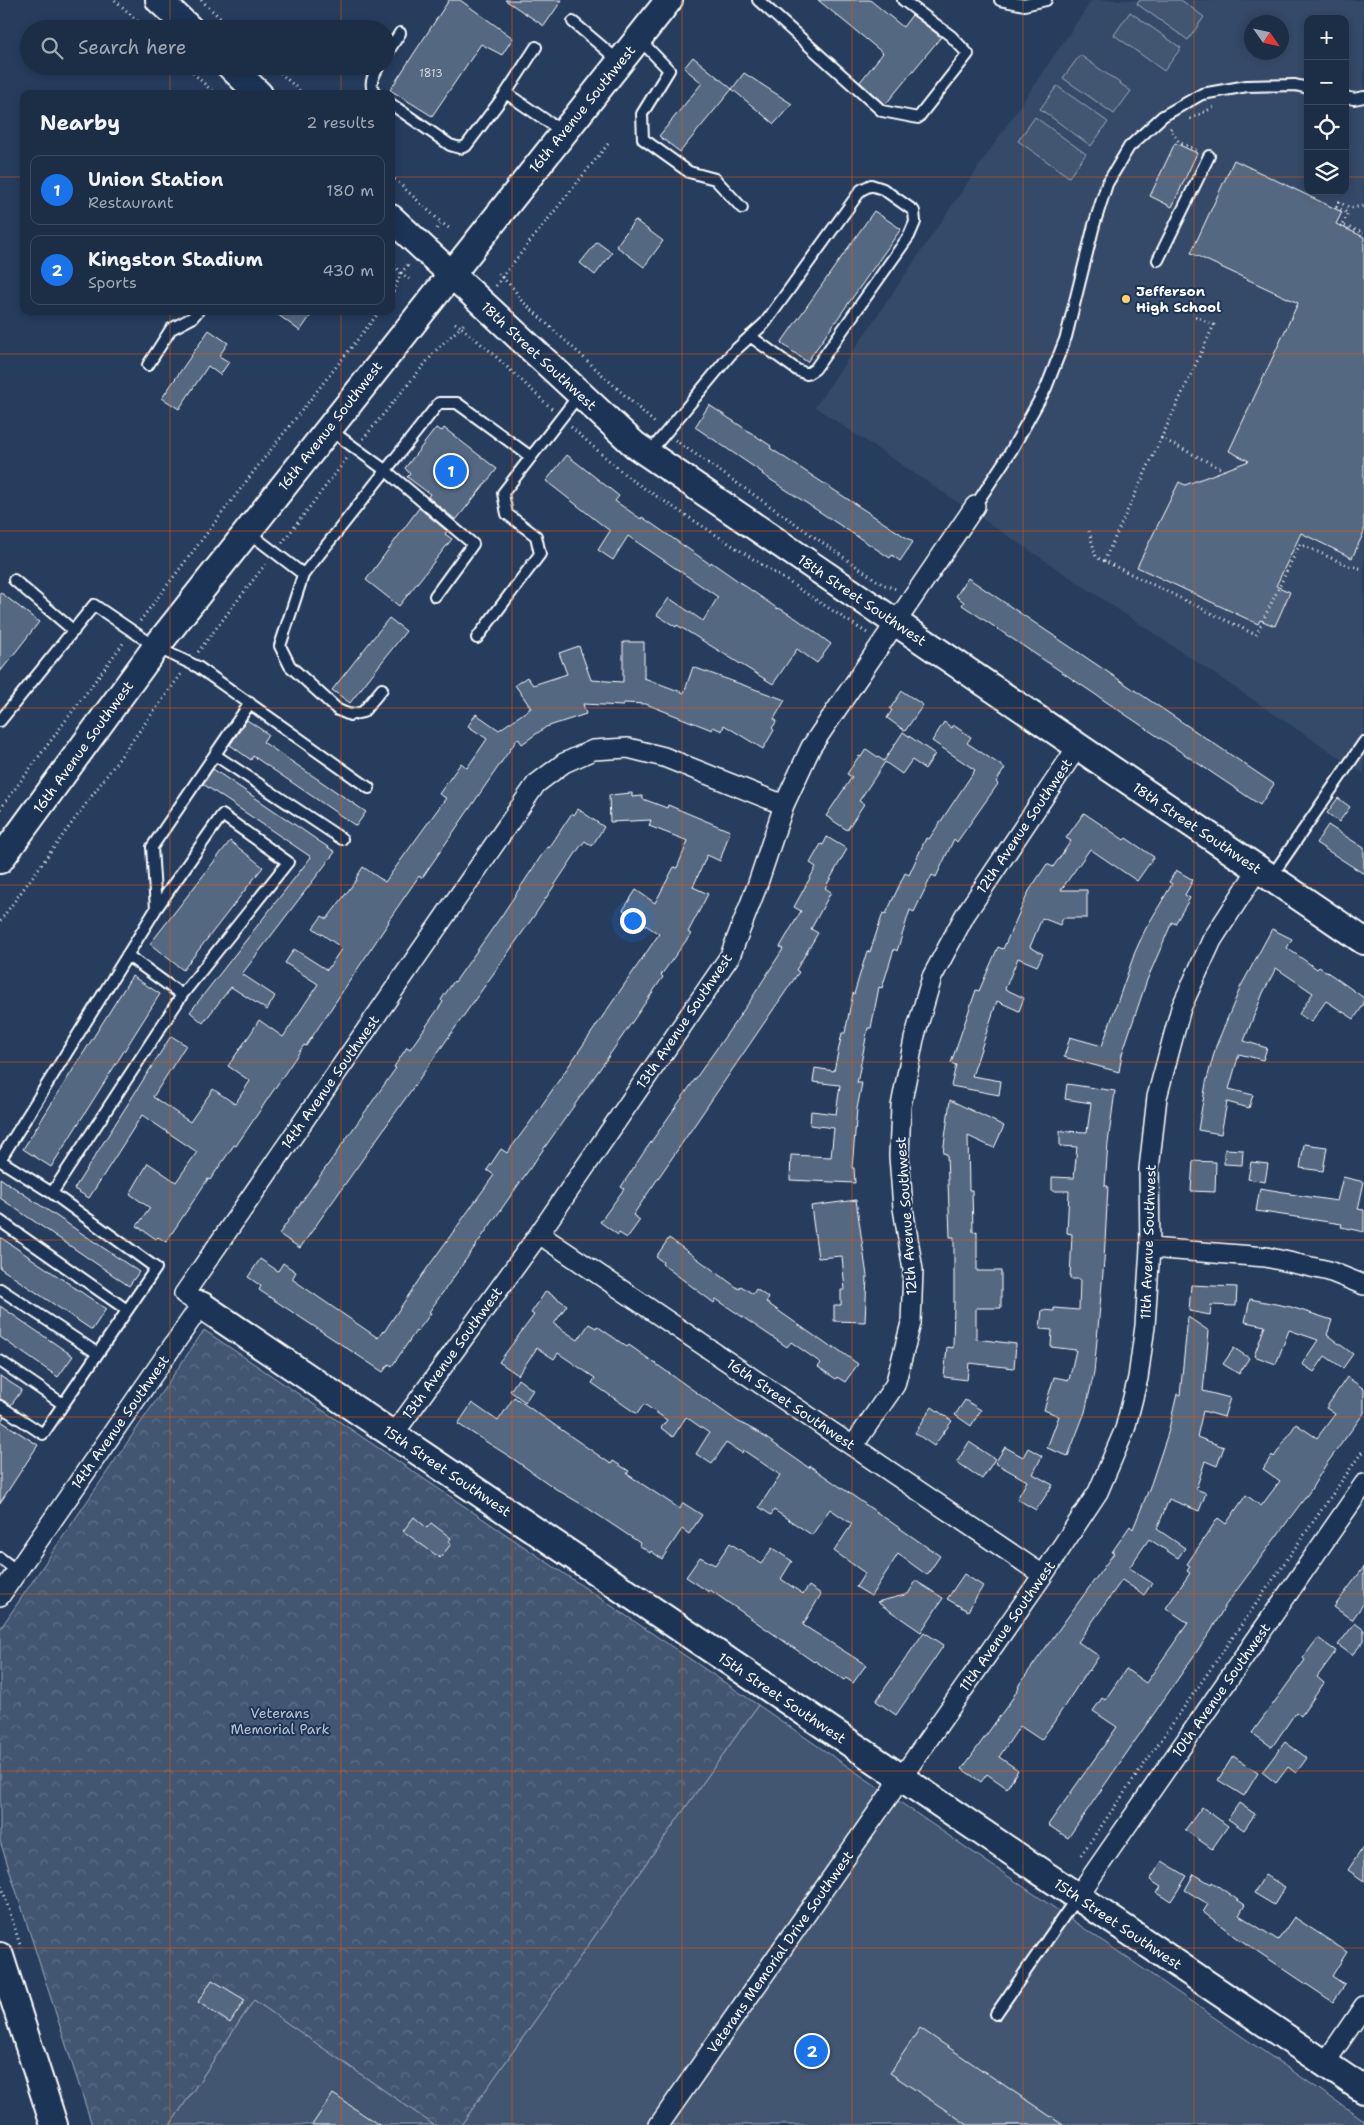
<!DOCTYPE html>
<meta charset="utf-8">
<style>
body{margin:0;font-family:"Shantell Sans",sans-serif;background:#25364d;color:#f1f3f6}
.controls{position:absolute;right:15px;top:15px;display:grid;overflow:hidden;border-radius:10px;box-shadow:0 2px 8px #0003}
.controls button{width:45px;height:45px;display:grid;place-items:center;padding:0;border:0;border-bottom:1px solid #3a4a5f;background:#1c2e46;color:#f1f3f6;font:25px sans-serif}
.compass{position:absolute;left:1244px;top:15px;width:45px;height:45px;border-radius:50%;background:#1c2e46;box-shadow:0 2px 8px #0003;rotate:124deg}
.you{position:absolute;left:632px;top:920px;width:18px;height:18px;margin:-12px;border:4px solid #fff;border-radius:50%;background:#1a73e8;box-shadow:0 0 0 8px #1a73e833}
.badge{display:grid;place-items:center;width:32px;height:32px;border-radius:50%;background:#1a73e8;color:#fff;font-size:16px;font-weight:700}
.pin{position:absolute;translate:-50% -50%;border:2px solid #fff;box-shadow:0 1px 5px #0006}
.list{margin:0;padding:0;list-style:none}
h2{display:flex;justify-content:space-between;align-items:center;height:65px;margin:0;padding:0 20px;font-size:21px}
h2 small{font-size:16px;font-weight:400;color:#a0a8b3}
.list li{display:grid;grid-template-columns:32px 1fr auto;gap:15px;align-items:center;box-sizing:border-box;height:70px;margin:0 10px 10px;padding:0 10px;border:1px solid #3a4a5f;border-radius:10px}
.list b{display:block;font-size:19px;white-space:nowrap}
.list p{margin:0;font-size:16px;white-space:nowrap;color:#a0a8b3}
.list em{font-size:16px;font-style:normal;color:#a0a8b3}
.icon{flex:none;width:28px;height:28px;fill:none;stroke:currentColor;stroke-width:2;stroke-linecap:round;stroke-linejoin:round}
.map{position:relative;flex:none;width:1364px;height:2125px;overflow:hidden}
.search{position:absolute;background:#1c2e46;box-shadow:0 2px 8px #0003;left:20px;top:20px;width:375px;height:55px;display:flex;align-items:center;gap:12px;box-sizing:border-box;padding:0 18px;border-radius:28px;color:#a0a8b3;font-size:19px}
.panel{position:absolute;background:#1c2e46;box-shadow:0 2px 8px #0003;left:20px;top:90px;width:375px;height:225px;border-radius:10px}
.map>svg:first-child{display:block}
</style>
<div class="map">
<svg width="1364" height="2125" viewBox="0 0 1364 2125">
<defs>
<pattern id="park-crowns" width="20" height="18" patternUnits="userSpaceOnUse" patternTransform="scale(1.25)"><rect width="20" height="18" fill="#425672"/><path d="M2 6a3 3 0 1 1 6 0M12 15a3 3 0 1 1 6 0" fill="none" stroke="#5e6f87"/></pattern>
</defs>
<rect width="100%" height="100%" fill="#263d5e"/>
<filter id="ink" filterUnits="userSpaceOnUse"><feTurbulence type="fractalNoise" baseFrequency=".02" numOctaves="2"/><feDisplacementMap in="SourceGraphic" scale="10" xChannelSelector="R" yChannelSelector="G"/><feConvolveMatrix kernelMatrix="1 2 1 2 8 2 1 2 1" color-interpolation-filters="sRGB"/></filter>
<g filter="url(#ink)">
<path fill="#344a68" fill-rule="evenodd" d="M1092 0H1364V774L815 407ZM1308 19H1345V191H1308ZM1252 22H1282V52H1252Z"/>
<path fill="#425672" stroke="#a0aab8" d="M1140 0H1181L1204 17 1188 40 1137 4Z
M1130 12 1181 48 1164 71 1114 35Z
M1080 55 1131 91 1114 114 1063 78Z
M1057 86 1108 122 1091 146 1040 109Z
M1035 117 1086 154 1069 177 1018 141Z
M758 1705 1364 2120V2125H461Z
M254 2000 434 2125H170Z"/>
<path fill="url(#park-crowns)" stroke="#a0aab8" d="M204 1330 758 1705 461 2125H434L254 2000 170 2125H92L0 1841V1629Z"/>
<path fill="#556781" stroke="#fff" d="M449 0H460L513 38 502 55 481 44 432 116 390 90Z
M505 0H562L544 26Z
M818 0H870L903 27 912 15 941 37 885 105 860 82 883 53Z
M693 57 732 89 680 152 659 136 702 83 684 68Z
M744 73 792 104 774 124 732 89Z
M1175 143 1197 153 1172 207 1150 196Z
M1234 160 1342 212 1336 224 1364 237V532L1352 558 1301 533 1276 586 1290 592 1275 626 1260 620 1258 624 1137 567 1179 482 1185 485 1249 461 1229 451 1298 303 1191 253Z
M874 211 901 229 807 362 781 343Z
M635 220 663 241 644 267 616 246Z
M597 242 612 253 595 275 580 263Z
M273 311H314L300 331Z
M209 330 228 343 219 356 229 362 220 375 208 366 179 409 162 398Z
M709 405 771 446 770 448 913 542 900 561 892 555 890 558 762 474 763 473 695 427Z
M436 428 442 431 444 428 497 469 456 520 428 497 430 494 407 477 410 474 405 468Z
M567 455 619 496 615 501 641 519 642 517 710 564 711 562 778 609 779 608 797 619 831 644 817 663 797 649 773 684 677 625 676 627 657 615 669 598 703 621 718 597 628 536 613 560 598 550 610 531 546 481Z
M419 508 447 531 445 534 452 539 399 606 366 580Z
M968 578 1274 784 1260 805 962 605 964 602 956 596Z
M0 592 39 622 0 672Z
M389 618 406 631 350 703 332 690Z
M623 642H644V678L684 693 693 667 785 700 774 719 777 721 772 728 774 730 763 749 724 725 722 731 713 727 712 730 646 704 624 703 623 706 583 704 586 714 546 727 522 744 518 738 422 878 419 876 388 921 389 922 306 1046 304 1045 236 1146 234 1145 210 1180 208 1179 166 1242 158 1237 156 1239 137 1226 150 1208 130 1194 148 1163 176 1182 197 1152 142 1115 89 1198 74 1189 171 1036 186 1045 153 1097 190 1122 213 1089 235 1104 250 1081 228 1066 251 1033 259 1020 283 1037 318 984 285 963 294 949 327 970 342 948 313 928 322 916 327 919 357 879 356 878 363 867 385 882 446 798 439 794 461 763 467 768 487 739 468 726 476 714 499 730 531 708 515 685 527 677 533 685 567 674 559 653 579 646 591 680 623 682Z
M902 691 923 705 905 731 887 718 892 710 890 709Z
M247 720 268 734 263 742 366 812 356 826 253 756 251 760 230 745Z
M944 722 952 728 953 725 971 737 967 743 1005 768 996 782 998 784 957 842 954 839 936 877 932 875 914 912 910 910 897 951 894 949 882 988 879 987 871 1028H868L857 1083H862L857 1109 852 1168H854L855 1183 790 1180 791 1155 831 1157 834 1128 810 1125 811 1111 836 1114 840 1085 813 1082 815 1068 834 1071 842 1033H845L853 993 854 994 867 951 870 952 883 913 886 914 905 873 909 875 926 838 929 839 975 770 932 741Z
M903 732 935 754 925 769 912 760 902 774 885 762 859 801 864 804 847 830 826 816 852 777 847 774 859 756 861 757 866 749 884 761Z
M213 769 335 852 242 974 275 996 267 1010 231 987 203 1023 190 1012 311 857 203 784Z
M632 793V797L642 796 643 799 667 808 668 805 730 831 720 861 707 855 693 887 708 894 688 932 691 934 661 975 663 977 604 1063 429 1312 431 1313 417 1332 416 1331 392 1366 389 1364 383 1372 259 1290 261 1286 248 1277 260 1259 278 1271 283 1263 296 1272 292 1279 337 1310 378 1338 383 1331 384 1332 418 1281 494 1175 487 1170 501 1149 507 1153 531 1121 659 934 623 910 636 890 655 903 674 867 677 868 688 841 649 826 651 820 610 822 609 795Z
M1338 798 1350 807 1339 822 1327 813Z
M578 809 604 827 592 846 585 841 580 847 534 916 300 1248 279 1234 396 1068 394 1067 407 1047 410 1049 443 1002 441 1000 454 981 455 982 502 915 547 847 549 848 572 813 574 815Z
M1084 813 1124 840 1126 838 1154 857 1137 881 1090 849 1061 890H1087V918H1063L1060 925 1042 918 1030 947 1043 954 1037 966 1018 958 1005 989 1024 998 1019 1011 997 1001 972 1076 1001 1081 999 1095 951 1086 956 1065 951 1063 976 990 979 991 998 947 1003 949 1029 891 1047 864 1053 867 1071 841 1066 838Z
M1328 825 1364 848V874L1316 843Z
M827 837 847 849 825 888 831 892 811 929 818 933 796 970 799 972 633 1215 640 1220 627 1238 619 1233 618 1235 600 1222 624 1189 621 1187 644 1152 750 1001 783 949 780 947 801 911 794 907 816 867 810 863 821 844 823 845Z
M230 841 263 867 183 970 150 944Z
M1176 870 1193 880 1185 895 1190 898 1175 924 1172 922 1147 980 1122 1054 1119 1072 1064 1057 1070 1037 1102 1046 1135 952 1145 930 1172 884 1169 882Z
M1272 929 1292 939 1287 948 1317 969 1319 967 1333 976 1364 998V1004L1354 1019 1326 1001 1311 1022 1299 1014 1313 993 1276 968 1263 993 1244 1041 1267 1048 1263 1060 1239 1054 1229 1089 1253 1095 1249 1108 1227 1102 1221 1134 1198 1130 1206 1083 1216 1046 1241 986Z
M132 976 160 994 51 1167 23 1149Z
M1067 1084 1115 1091 1108 1143 1105 1186H1108L1104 1261 1094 1373 1085 1412 1068 1456 1047 1448 1059 1416 1044 1410 1054 1377 1069 1380 1076 1350 1051 1347 1052 1330 1040 1329 1042 1310 1054 1311V1308L1079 1310 1080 1279H1070L1072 1234 1067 1233 1069 1191H1052V1177L1074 1178 1077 1147 1060 1146V1131L1087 1132 1091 1103 1065 1099Z
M950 1100 1004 1126 994 1148 968 1136 969 1190H972L973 1232 977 1231V1271H1001V1308H976V1339L1016 1344 1014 1368 969 1363 967 1380 944 1377 947 1347 953 1348 954 1305V1237H950L947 1154 943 1153Z
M1304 1144 1327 1147 1323 1171 1300 1168Z
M1225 1149 1243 1150 1242 1165 1224 1164Z
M1193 1161 1216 1162 1215 1192 1191 1191Z
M1251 1162 1268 1164 1265 1182 1248 1179Z
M1343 1177 1364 1182 1358 1209 1364 1210V1232L1341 1227 1342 1224 1256 1211 1260 1188 1290 1193V1194L1337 1201Z
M0 1178 139 1272 129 1286 0 1198Z
M856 1200 867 1276 865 1322 834 1321V1305H841V1290H845L842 1256 818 1258 811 1206Z
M0 1237 106 1309 92 1330 0 1268Z
M669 1238 739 1289 741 1286 753 1294 756 1289 769 1298 766 1302 833 1349V1346L858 1364 845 1382 837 1377 836 1379 818 1367 821 1363 791 1342 787 1347 716 1299 714 1303 662 1264 663 1262 656 1257Z
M1191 1285 1237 1287 1236 1306 1211 1305 1210 1315 1189 1311Z
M546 1291 567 1305 554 1324 578 1340 589 1324 596 1328 597 1326 627 1347 629 1345 737 1421 756 1431 809 1468 810 1466 940 1556 927 1575 898 1554 871 1596 856 1587 865 1573 834 1551 852 1524 830 1509 812 1535 774 1510 771 1515 759 1507 780 1475 743 1450 742 1453 726 1443 712 1464 696 1454 709 1433 686 1417 673 1437 661 1428 667 1420 644 1404 637 1414 592 1383 595 1378 558 1353 554 1359 537 1348 518 1375 499 1362 534 1315 531 1313Z
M1250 1299 1291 1307 1332 1320 1327 1335 1353 1354 1343 1368 1325 1356 1314 1372 1302 1364 1318 1340 1289 1330 1276 1364 1254 1356 1265 1326 1245 1322Z
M0 1306 73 1356 58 1377 0 1337Z
M1188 1317 1209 1331 1203 1391 1230 1398 1224 1417 1203 1411 1197 1437 1224 1447 1217 1466 1205 1461 1196 1489 1206 1493 1199 1511 1169 1499 1157 1529 1185 1548 1178 1558 1149 1539 1129 1568 1152 1583 1144 1595 1122 1580 1078 1642 1099 1656 1089 1671 1088 1670 1052 1725 1041 1740 1020 1726 999 1757 1018 1770 1007 1788 987 1774 981 1782 962 1769 1012 1699 1019 1687 1018 1686 1114 1553 1112 1552 1130 1526 1133 1529 1151 1484 1168 1433 1177 1394 1180 1395Z
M1234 1348 1249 1358 1239 1374 1223 1364Z
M0 1376 22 1390 11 1405 0 1399Z
M1347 1377 1364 1389V1413L1325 1466 1310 1491 1225 1606 1211 1631 1068 1838 1048 1825 1117 1727 1093 1711 1102 1698 1105 1700 1126 1669 1146 1683 1188 1623 1166 1608 1190 1573 1187 1571 1190 1566 1187 1564 1218 1518 1226 1524 1246 1495 1261 1506 1280 1481 1263 1469 1272 1455 1274 1457 1296 1424 1317 1438 1335 1414 1326 1408Z
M518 1379 533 1390 525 1402 510 1391Z
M514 1397 611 1464 613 1461 629 1471 627 1474 680 1509 683 1503 702 1515 689 1534 682 1529 662 1559 651 1551 650 1553 639 1545 640 1543 586 1507 556 1489 512 1458 458 1424 472 1403 498 1421Z
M965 1400 981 1410 971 1426 955 1415Z
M932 1407 952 1421 934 1446 915 1433Z
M0 1414 4 1417 1 1421 38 1445 0 1503Z
M969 1442 995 1459 982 1479 957 1462Z
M1005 1447 1023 1457 1028 1448 1042 1456 1033 1474 1053 1485 1036 1510 1017 1499 1027 1481 995 1463Z
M414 1517 427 1528 431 1523 451 1538 448 1542 451 1544 440 1558 403 1531Z
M730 1543 761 1564 772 1548 792 1561 781 1579 803 1594 809 1586 821 1594 803 1625 866 1665 853 1683 846 1678 844 1680 815 1661 814 1662 710 1590 709 1592 686 1577 700 1557 715 1565Z
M1364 1567V1603L1352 1620 1334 1607Z
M964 1574 983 1586 968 1611 947 1599Z
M916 1581 943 1598 921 1632 877 1602 908 1594Z
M1355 1623 1364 1630V1641L1352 1655 1338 1645Z
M924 1632 944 1645 896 1715 876 1701Z
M1318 1638 1336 1651 1317 1677 1324 1683 1301 1716 1296 1712 1272 1747 1252 1733 1305 1660 1303 1658Z
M1285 1742 1307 1758 1296 1773 1288 1767 1276 1783 1262 1772Z
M1233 1756 1258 1773 1244 1796 1218 1780Z
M1239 1803 1255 1814 1244 1830 1228 1819Z
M1202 1807 1228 1826 1212 1849 1185 1830Z
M1364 1846V1881L1348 1870Z
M1162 1861 1187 1876 1171 1901 1157 1893 1161 1887 1150 1880Z
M1194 1874 1211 1884 1212 1882 1245 1905 1239 1915 1278 1940 1294 1917 1347 1952 1332 1976 1345 1985 1333 2002 1236 1937 1203 1912 1208 1904 1185 1890Z
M1265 1875 1285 1887 1274 1905 1254 1893Z
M212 1980 245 2000 230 2023 198 2002Z
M920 2028 1063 2125H968L890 2073Z
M333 2094 379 2125H312Z"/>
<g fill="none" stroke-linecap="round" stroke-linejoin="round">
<g stroke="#fff" stroke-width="14">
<path id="lane" d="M758 0 882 111 918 118 968 54 951 36 903 0
M1000 0 1024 5 1046 0
M573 22 619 61
M639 39 669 70 642 114 643 139 689 172 715 179 742 208
M386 55 400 33
M506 93 536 47
M376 94C367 85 374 75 379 66
M1345 97 1354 99 1364 97
M391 104 450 145 460 148 466 146 506 93 563 132
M1158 260 1209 156
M148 365 171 329 192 318 198 311
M329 429 385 470 473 544 435 596
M649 453 731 354 765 323 861 190 871 185 883 189 914 211 915 222 909 236 815 369 807 374 797 370 750 336
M975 506 1011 451 1046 388 1066 337 1094 225 1107 184 1129 147 1163 116 1202 94 1247 86 1295 85 1308 88
M248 532 303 574
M14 580 74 631
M477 638 540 554 536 536 507 514 503 493 579 395
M382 689 363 712 350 715 338 710 290 666 280 646 303 575 439 403H457L531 457
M0 721 94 605 156 647 198 667 369 788
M215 755 342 839
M1271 877 1364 742
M156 909 152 847 250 703
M127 955 182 995
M0 1160 156 909 222 815 288 862 182 995 52 1193 156 1268 43 1434 0 1406
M1 1161 52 1193
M0 1221 127 1310
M0 1289 97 1353
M0 1361 63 1404
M0 1558 17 1571
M996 2014 1077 1897"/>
</g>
<g stroke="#fff" stroke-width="22">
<path id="street" d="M539 1234 1043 1575
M1150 1248 1266 1257 1329 1271 1364 1285
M393 1435 539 1234 730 956 757 886 784 805 811 747 975 506
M853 1446 895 1385 911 1323 913 1270 903 1208 899 1156 901 1106 914 1039 932 977 965 915 1078 746
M0 1596 201 1305 184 1294 536 784 564 763 593 750 628 748 664 757 784 805
M1078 1896 1364 1484
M1325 2063 1364 2006
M659 2125 1043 1575 1098 1492 1125 1429 1138 1378 1145 1326 1150 1248 1149 1169 1157 1097 1181 1008 1212 940 1258 869"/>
</g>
<g stroke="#fff" stroke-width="30">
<path id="secondary" d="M159 0 190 29
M230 66 259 94
M391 218 635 445 1364 941
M0 860 156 647 669 0
M201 1305 1364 2090
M0 1956 54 2125"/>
</g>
<path stroke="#fff" stroke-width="3" stroke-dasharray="1 4" stroke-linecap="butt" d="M115 0 146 29
M201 0 232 29
M186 66 215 94
M273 66 303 94
M1190 119 1214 107
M1171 128 1170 129 1179 142 1198 151
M608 144 502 277 514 289 521 300 657 425
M391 176 442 223
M1336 207 1348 213 1342 225 1364 233
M1336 207 1339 202 1350 208 1364 206
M437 229 442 223 449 228
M391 261 401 273 391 297
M408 265 401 273 409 279
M496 286 502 277 496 272
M455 323 461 327 465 323
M571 427 630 479 867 633
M1161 438 1224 470
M363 439 438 348 461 327 491 352 552 409
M675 440 882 584 896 589
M1089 531 1096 557 1256 635 1300 544 1349 566 1364 569
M282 543 348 457
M1104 561 1214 325 1192 315
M140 621 258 466 380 311
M198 652 267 562
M0 809 124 642
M0 921 182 673
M1081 1855 1364 1449
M0 1881 21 1948"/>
<use href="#lane" stroke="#1d3557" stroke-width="10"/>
<use href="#street" stroke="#1d3557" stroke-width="19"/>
<use href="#secondary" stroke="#1d3557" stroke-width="26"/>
</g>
</g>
<path fill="none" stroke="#e8590c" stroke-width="1" stroke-opacity="0.55" d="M170 0V29M341 0V29M512 0V2125M682 0V2125M852 0V2125M1023 0V2125M1194 0V2125M170 66V94M341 66V94M0 177H24M391 177H1308M1345 177H1364M170 311V2125M341 311V2125M0 354H1364M0 531H1364M0 708H1364M0 885H1364M0 1062H1364M0 1240H1364M0 1417H1364M0 1594H1364M0 1771H1364M0 1948H1364"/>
<circle fill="#ffd166" stroke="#1d3557" stroke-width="2" cx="1126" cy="299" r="5"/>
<g text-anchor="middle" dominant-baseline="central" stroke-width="4" stroke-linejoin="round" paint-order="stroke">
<g font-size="11" fill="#d4d9e0">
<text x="431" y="73">1813</text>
</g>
<g font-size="14" fill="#fff" stroke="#1d3557">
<text transform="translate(582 109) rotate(-51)">16th Avenue Southwest</text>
<text transform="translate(539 356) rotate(43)">18th Street Southwest</text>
<text transform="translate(330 426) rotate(-52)">16th Avenue Southwest</text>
<text transform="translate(862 600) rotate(34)">18th Street Southwest</text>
<text transform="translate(83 747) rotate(-54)">16th Avenue Southwest</text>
<text transform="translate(1024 826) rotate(-56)">12th Avenue Southwest</text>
<text transform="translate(1197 828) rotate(34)">18th Street Southwest</text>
<text transform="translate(684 1021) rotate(-56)">13th Avenue Southwest</text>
<text transform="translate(330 1082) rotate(-55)">14th Avenue Southwest</text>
<text transform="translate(906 1216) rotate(-94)">12th Avenue Southwest</text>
<text transform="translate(1148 1242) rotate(-88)">11th Avenue Southwest</text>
<text transform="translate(452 1353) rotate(-54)">13th Avenue Southwest</text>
<text transform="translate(791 1404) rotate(34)">16th Street Southwest</text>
<text transform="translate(120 1422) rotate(-55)">14th Avenue Southwest</text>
<text transform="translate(447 1471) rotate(34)">15th Street Southwest</text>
<text transform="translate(1007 1626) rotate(-55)">11th Avenue Southwest</text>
<text transform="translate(1221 1690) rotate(-55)">10th Avenue Southwest</text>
<text transform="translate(782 1698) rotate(34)">15th Street Southwest</text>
<text transform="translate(1118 1924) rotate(34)">15th Street Southwest</text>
<text transform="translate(780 1952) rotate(-55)">Veterans Memorial Drive Southwest</text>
</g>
<g font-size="14" font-weight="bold" fill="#fff" stroke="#1d3557" text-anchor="start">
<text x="1136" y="291">Jefferson<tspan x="1136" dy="16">High School</tspan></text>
</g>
<g font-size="14" fill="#bdc4ce" stroke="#1d3557">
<text x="280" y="1713">Veterans<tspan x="280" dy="16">Memorial Park</tspan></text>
</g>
</g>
</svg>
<div class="controls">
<button>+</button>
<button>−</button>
<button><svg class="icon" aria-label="locate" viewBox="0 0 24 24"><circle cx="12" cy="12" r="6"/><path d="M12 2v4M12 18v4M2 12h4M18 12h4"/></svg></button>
<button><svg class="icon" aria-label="layers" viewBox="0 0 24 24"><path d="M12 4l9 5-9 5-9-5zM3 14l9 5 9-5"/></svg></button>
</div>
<svg class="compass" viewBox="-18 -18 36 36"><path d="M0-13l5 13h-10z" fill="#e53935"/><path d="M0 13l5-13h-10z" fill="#a0a8b3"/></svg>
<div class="you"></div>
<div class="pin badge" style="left:451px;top:471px">1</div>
<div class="pin badge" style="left:812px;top:2051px">2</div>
<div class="search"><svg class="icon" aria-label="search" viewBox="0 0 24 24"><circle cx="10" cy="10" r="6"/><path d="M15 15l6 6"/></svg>Search here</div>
<section class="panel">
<h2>Nearby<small>2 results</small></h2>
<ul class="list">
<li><span class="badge">1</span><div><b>Union Station</b><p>Restaurant</p></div><em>180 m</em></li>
<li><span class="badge">2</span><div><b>Kingston Stadium</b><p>Sports</p></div><em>430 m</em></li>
</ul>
</section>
</div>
